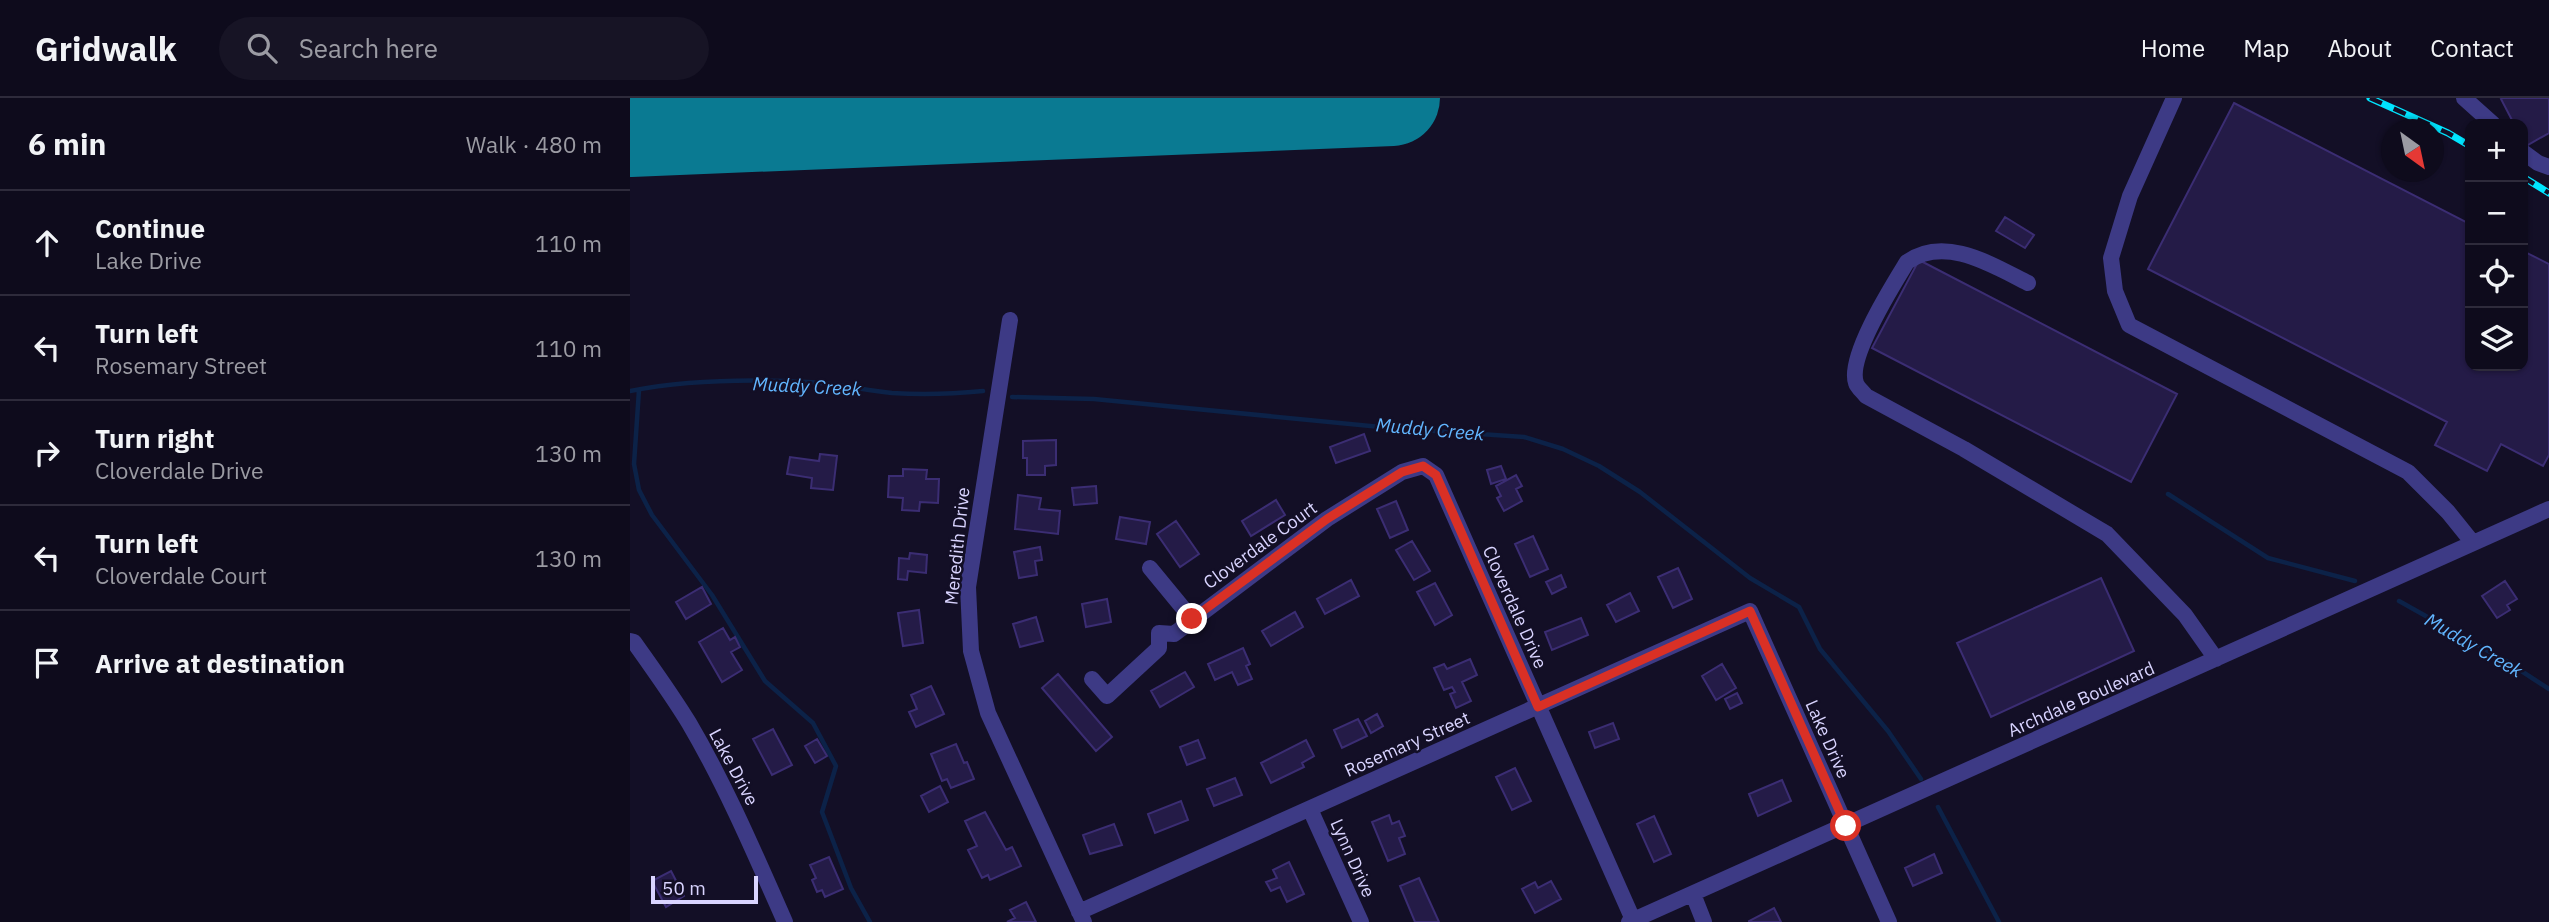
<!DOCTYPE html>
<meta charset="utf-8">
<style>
body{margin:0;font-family:"IBM Plex Sans",sans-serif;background:#171425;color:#f1f3f6}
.controls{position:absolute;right:21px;top:21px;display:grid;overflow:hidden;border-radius:14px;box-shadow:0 2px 5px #0004}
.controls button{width:63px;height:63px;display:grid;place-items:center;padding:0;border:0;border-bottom:2px solid #2e2b3b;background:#0e0b1c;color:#f1f3f6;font:35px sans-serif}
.compass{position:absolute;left:1751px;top:21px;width:63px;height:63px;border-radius:50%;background:#0e0b1c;box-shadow:0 2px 5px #0004;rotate:147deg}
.scale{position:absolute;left:21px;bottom:18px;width:107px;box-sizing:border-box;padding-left:7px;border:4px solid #d9d4ff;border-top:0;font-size:19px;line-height:24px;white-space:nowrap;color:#d9d4ff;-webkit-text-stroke:5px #130f26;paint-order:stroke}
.stop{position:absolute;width:21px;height:21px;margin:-16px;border:5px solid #d93025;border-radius:50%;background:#fff}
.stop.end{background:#d93025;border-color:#fff;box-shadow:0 2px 7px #0008}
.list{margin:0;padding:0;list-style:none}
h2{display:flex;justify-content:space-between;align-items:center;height:91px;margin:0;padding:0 28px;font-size:30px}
h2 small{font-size:23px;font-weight:400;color:#9b9ba3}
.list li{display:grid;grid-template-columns:46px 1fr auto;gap:21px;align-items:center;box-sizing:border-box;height:105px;padding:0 28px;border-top:2px solid #2e2b3b}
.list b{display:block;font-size:26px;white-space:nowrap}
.list p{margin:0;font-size:23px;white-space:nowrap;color:#9b9ba3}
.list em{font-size:23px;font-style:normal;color:#9b9ba3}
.icon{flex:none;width:38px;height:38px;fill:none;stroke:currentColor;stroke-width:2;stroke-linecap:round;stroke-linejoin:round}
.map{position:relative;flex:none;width:1919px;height:824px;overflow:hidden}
header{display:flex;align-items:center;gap:42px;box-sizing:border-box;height:98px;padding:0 35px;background:#0e0b1c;border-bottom:2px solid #2e2b3b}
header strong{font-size:33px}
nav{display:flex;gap:38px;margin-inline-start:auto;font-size:24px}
.search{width:490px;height:63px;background:#171425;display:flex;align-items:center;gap:18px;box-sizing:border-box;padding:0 24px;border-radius:38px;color:#9b9ba3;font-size:26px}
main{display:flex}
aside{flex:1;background:#0e0b1c}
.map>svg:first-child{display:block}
</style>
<header>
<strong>Gridwalk</strong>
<div class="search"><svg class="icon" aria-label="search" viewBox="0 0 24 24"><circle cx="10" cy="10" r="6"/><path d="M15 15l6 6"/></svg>Search here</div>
<nav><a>Home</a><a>Map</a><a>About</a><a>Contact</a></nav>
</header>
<main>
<aside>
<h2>6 min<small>Walk · 480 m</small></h2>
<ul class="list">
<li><svg class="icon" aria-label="ahead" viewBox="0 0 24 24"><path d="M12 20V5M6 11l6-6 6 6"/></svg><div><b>Continue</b><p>Lake Drive</p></div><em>110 m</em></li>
<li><svg class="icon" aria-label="left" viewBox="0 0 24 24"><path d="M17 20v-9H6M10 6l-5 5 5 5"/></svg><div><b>Turn left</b><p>Rosemary Street</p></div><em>110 m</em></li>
<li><svg class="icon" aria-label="right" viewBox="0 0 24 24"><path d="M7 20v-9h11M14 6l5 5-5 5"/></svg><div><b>Turn right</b><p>Cloverdale Drive</p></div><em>130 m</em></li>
<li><svg class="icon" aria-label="left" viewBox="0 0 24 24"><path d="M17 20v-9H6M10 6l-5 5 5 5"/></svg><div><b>Turn left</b><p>Cloverdale Court</p></div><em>130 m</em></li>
<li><svg class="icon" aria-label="arrive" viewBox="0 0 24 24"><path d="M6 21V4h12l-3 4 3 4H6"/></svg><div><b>Arrive at destination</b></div></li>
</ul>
</aside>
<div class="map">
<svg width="1919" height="824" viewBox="0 0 1919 824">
<rect width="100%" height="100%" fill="#130f26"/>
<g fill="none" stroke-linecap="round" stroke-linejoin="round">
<path stroke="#0c2248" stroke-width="4.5" d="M9 292 4 366 9 392 22 417 82 497 135 583 183 625 206 668 192 714 221 790 240 824
M0 293C57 282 119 281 177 284 205 285 234 292 262 295 293 297 323 296 353 293
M382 299 464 301 761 330 894 339 933 351 969 368 1010 394 1120 480 1169 509 1190 551 1258 633 1291 681
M1538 396 1638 460 1725 483
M1769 503 1876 563 1919 591
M1308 709 1369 824"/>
<path stroke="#0a7a92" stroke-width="96" d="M0 31 762 0"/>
</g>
<path fill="#241b47" stroke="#3b2d73" stroke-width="2" d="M1873 0H1919V35L1896 48 1893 42V26H1884L1871 1Z
M1604 5 1840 126V268H1893V153L1919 166V357L1913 368 1871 346 1857 373 1805 347 1817 324 1518 171Z
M1375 119 1404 137 1395 150 1366 133Z
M1289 162 1547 296 1501 384 1242 250Z
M734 336 740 353 706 365 700 349Z
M426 342V367L415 368V377H397V360H393V343Z
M190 356 207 358 203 392 181 390 182 380 157 376 160 359 189 363Z
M871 368 876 381 861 386 857 372Z
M273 371 297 372 296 381H309L308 405 290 404 289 413 272 412 273 400 258 399 259 378H273Z
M886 377 892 388 886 391 892 403 874 413 867 400 871 398 866 388Z
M466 388 467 405 444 407 442 390Z
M388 397 411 400 409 411 430 413 428 436 385 431Z
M646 402 655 417 621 438 612 423Z
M766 403 778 432 760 440 747 411Z
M490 419 520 424 516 446 486 441Z
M546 423 569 456 550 469 527 436Z
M903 438 918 471 900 479 885 446Z
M782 443 800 473 784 482 766 452Z
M410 449 412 462 405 463 407 477 389 480 384 454Z
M280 455 297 457 296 475 278 473 277 482 268 481 269 460 279 461Z
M1048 470 1062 501 1043 510 1028 479Z
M931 477 936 489 922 496 916 484Z
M1471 480 1504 553 1361 619 1327 545Z
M721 482 729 498 695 516 687 501Z
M1875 483 1887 501 1877 507 1880 512 1867 520 1852 498Z
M805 485 822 517 805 527 787 494Z
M72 489 81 506 56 521 46 504Z
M1000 495 1009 513 986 524 977 507Z
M477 501 481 524 456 529 452 506Z
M289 512 293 545 273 548 268 515Z
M665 514 673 529 641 548 632 533Z
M406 519 413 543 390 549 383 526Z
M951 520 958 537 922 552 915 534Z
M93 530 100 542 105 539 110 549 101 554 112 572 92 584 69 544Z
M613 550 620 566 616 568 622 581 608 587 602 574 585 582 578 566Z
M840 561 847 577 832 584 841 603 826 610 820 596 825 594 822 589 814 592 804 570 814 566 817 571Z
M1092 566 1106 590 1086 602 1072 578Z
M555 574 564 589 530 609 521 593Z
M428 576 482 639 466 653 412 590Z
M301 588 314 616 286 629 279 614 287 611 281 597Z
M1107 595 1112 605 1100 611 1095 601Z
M747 616 753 628 741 635 735 623Z
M728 621 737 638 712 650 704 632Z
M983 625 989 641 965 650 959 634Z
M143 631 162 667 142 677 123 641Z
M187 641 197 658 185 665 175 648Z
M568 642 575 660 557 667 550 649Z
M676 642 684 658 672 665 674 669 641 685 631 665Z
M326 646 334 665 337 664 344 681 321 690 317 681 312 683 301 656Z
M885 670 901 703 882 712 866 679Z
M605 680 612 697 584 708 577 691Z
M1152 682 1161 703 1128 718 1119 696Z
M310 688 318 704 299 714 291 698Z
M551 703 558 722 525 735 518 716Z
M355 714 376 752 382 749 391 768 360 782 358 777 352 780 338 752 347 748 335 723Z
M759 717 762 726 769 723 775 738 769 740 775 756 758 763 742 724Z
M1024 718 1041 756 1024 764 1007 726Z
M484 726 492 747 460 756 453 737Z
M1304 756 1312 775 1283 788 1275 770Z
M199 759 213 791 195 799 192 792 187 794 182 782 186 780 180 767Z
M659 764 674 796 657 804 650 789 641 793 636 784 647 780 643 772Z
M41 773 54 798 36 809 22 783Z
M789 780 809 824H785L770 788Z
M921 783 931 801 905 815 892 791 905 784 908 790Z
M396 804 406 824H377L385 820 380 812Z
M1144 810 1151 824H1119V823Z"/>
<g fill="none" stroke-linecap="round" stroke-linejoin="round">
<path stroke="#3d3a85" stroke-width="16" d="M1544 0 1500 98 1481 160 1485 193 1499 227 1778 374 1818 414 1843 445
M1834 0 1863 26
M1893 54 1908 65 1919 69
M1398 185C1362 167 1315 137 1277 164 1263 187 1217 259 1226 285 1227 289 1233 294 1236 298L1334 351 1477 436 1555 517 1586 561
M380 222 338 489 341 553 358 615 454 824
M520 470 562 521
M0 543 4 544C23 571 42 597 59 625 96 688 125 756 155 824
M462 581 477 598 529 550V535L544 536 697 421 772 374 793 368 806 377 1004 824
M680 711 731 824
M1063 796 1074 824
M449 814 1120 513 1259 824
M999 824 1919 411"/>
<g stroke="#00e5ff" stroke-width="7">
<path id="rail" d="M1740 0 1818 35 1840 48
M1893 79 1919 95"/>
</g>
<use href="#rail" stroke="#130f26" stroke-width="4.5" stroke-dasharray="13" stroke-linecap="butt"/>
</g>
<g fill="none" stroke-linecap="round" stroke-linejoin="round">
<path stroke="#d93025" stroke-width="9" d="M562 521 697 421 772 374 793 368 806 377 908 609 1120 513 1216 728"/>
</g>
<g text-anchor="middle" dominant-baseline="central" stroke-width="5" stroke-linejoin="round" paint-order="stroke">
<g font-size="18" fill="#d9d4ff" stroke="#130f26">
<text transform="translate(630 447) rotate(-36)">Cloverdale Court</text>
<text transform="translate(327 448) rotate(-84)">Meredith Drive</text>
<text transform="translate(885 509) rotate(66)">Cloverdale Drive</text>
<text transform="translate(1451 601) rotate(-24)">Archdale Boulevard</text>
<text transform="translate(1198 641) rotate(66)">Lake Drive</text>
<text transform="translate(777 646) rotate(-24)">Rosemary Street</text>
<text transform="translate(104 669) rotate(62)">Lake Drive</text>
<text transform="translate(723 760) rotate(66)">Lynn Drive</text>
</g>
<g font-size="19" font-style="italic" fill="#62b6ff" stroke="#130f26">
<text transform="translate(177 288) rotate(3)">Muddy Creek</text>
<text transform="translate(800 331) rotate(5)">Muddy Creek</text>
<text transform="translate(1844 547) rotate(30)">Muddy Creek</text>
</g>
</g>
</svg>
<div class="controls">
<button>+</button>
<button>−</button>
<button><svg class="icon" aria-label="locate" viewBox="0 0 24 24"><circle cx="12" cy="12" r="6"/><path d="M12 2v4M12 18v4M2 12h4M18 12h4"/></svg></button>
<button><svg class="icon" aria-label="layers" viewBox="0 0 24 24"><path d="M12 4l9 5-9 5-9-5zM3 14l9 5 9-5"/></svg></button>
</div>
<svg class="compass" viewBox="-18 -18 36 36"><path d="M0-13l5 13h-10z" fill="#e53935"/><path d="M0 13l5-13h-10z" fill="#9b9ba3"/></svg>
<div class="scale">50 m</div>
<div class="stop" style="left:1216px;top:728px"></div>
<div class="stop end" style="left:562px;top:521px"></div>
</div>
</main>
